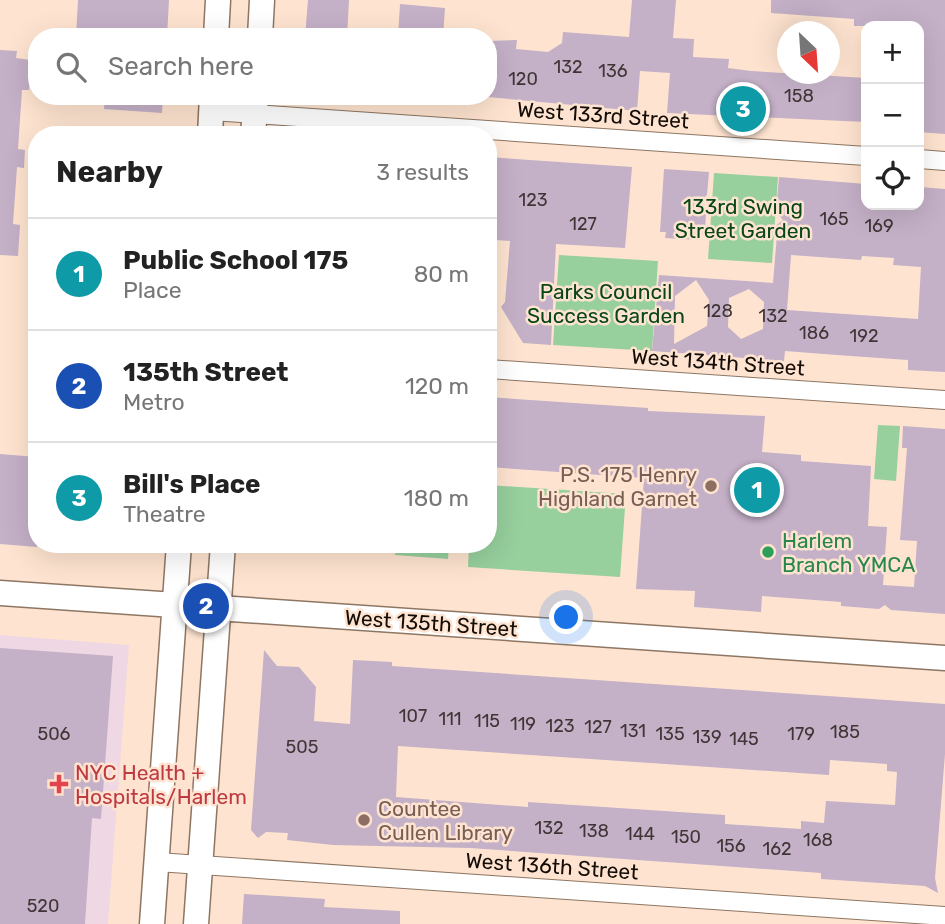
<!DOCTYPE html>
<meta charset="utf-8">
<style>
body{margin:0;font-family:Rubik,sans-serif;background:#f2f2f2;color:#222}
.controls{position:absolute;right:21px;top:21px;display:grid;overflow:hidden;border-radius:14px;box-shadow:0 7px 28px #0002}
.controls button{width:63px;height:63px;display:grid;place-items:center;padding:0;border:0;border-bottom:2px solid #e0e0e0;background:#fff;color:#222;font:35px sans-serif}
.compass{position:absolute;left:777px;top:21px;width:63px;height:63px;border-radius:50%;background:#fff;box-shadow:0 7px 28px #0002;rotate:155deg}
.you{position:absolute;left:567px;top:618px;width:24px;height:24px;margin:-18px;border:5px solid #fff;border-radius:50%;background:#1a73e8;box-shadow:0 0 0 10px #1a73e833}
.badge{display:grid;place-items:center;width:46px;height:46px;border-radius:50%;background:#7c3aed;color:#fff;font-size:23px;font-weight:700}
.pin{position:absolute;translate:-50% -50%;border:4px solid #fff;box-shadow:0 2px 7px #0006}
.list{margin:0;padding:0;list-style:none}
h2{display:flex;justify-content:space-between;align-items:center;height:91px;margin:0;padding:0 28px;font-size:30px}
h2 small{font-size:23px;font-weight:400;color:#767676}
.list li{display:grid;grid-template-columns:46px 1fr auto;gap:21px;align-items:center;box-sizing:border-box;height:112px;padding:0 28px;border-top:2px solid #e0e0e0}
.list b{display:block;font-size:26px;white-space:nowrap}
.list p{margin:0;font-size:23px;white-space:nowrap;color:#767676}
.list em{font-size:23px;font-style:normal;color:#767676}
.icon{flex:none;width:38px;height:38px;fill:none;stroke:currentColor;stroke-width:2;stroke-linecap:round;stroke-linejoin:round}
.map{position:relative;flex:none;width:945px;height:924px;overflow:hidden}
.search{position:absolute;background:#fff;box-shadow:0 7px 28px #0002;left:28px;top:28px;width:469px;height:77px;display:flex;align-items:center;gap:18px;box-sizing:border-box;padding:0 24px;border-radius:28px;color:#767676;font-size:26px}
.panel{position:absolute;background:#fff;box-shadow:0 7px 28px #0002;left:28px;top:126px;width:469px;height:427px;border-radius:28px}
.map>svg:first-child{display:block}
</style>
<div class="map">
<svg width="945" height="924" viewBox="0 0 945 924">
<rect width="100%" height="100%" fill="#fee4d0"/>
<path fill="#efd8e4" d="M0 635 129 645 108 924H0Z"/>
<path fill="#97cf9d" d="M714 173 778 177 772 263 708 259Z
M559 255 658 261 652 351 553 345Z
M878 425 900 426 896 481 874 479Z
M488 485 626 494 620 577 468 567 469 544H488Z
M396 544H449L448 559 395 555Z"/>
<path fill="#c4b0c7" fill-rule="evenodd" d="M78 0H169L167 37H76Z
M308 0H349L347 37H305Z
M632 0H676L673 38 694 39 693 57 729 59 728 68 751 71 866 78V122L667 113 670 73 640 71 637 111 488 97V41L517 40 516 49 548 52 562 43 563 32 629 37Z
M771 0H945V134L919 132V26H854V19L771 13Z
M400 4 445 8 443 37H398Z
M0 50 17 51 16 58 31 60 29 90H22L18 149 25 150 24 168 17 167 13 224 20 225 18 256 0 255Z
M105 96H163L162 113 104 109Z
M488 157 632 167 625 248 556 244 551 345 523 343 501 307 505 302 510 241 495 240V234H488Z
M664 169 709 172 707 195 699 202 706 211 705 235H699L698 240 665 238 666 232H660Z
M779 177 866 184V205H919L920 187 945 189V372L908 370V360L837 355 785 351 784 361 652 351 659 275 773 283 777 235 770 230 783 220 776 212ZM791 255 861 260 862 256 894 258 893 265 921 267 918 319 787 310ZM696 280 709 300 707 326 674 344 675 296ZM749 289 764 302 763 329 741 339 728 327 729 298Z
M488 397 648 408V411L765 416 762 452 801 455V461L871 466 868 526 887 527 883 585 914 587 917 541 900 540 907 448H902L903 426 945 429V614L891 610 885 605 879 609 841 606V602L762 596 761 612 694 607 695 591 636 589 644 478 488 467Z
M0 454 37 457V547L0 544Z
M0 648 113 656 101 819 92 818 85 924H0Z
M264 650 277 666 299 667 316 687 314 721 350 724 353 660 392 662V666L945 704V754L935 878 938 893 925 886 821 879V873L470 848 333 845 287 840 288 833 266 832 258 838 251 830ZM398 746 829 775 830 760 887 764V771L897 772 895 805 826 801 824 823 801 821V829L725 824V815L528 802V807L396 797Z
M244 894 325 899 324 907 400 911V924H242Z"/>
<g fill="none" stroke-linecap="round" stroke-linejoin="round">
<g stroke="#8d7663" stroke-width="20">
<path id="street" d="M211 111 866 156
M919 159 945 161
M488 369 945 400
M157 862 945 916"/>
</g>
<g stroke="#8d7663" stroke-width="27">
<path id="secondary" d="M216 37 218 0
M260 37 262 0
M210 135 212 96
M253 135 256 96
M0 593 945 658
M152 924 179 544
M196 924 223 544"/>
</g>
<use href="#street" stroke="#fff" stroke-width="18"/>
<use href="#secondary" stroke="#fff" stroke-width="24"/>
</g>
<g fill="#8d6e63" stroke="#fee4d0" stroke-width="2.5">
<circle cx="711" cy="486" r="7"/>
<circle cx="364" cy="820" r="7"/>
</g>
<circle fill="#2e9e5b" stroke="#fee4d0" stroke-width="2.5" cx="768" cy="552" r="7"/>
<path fill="#e0444e" stroke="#fee4d0" stroke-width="2.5" d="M55.5 773.5h7v7h7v7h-7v7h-7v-7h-7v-7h7z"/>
<g text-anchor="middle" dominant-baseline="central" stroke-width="5" stroke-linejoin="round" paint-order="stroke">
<g font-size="18" fill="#403536">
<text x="568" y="67">132</text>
<text x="613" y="71">136</text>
<text x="523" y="79">120</text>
<text x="799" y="96">158</text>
<text x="533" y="200">123</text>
<text x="834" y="219">165</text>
<text x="583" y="224">127</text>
<text x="879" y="226">169</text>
<text x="718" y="311">128</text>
<text x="773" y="316">132</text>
<text x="814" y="333">186</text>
<text x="864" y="336">192</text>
<text x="413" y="716">107</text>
<text x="450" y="719">111</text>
<text x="487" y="721">115</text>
<text x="523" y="724">119</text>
<text x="560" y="726">123</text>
<text x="598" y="727">127</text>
<text x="633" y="731">131</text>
<text x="845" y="732">185</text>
<text x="54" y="734">506</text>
<text x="670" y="734">135</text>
<text x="801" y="734">179</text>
<text x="707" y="737">139</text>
<text x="744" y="739">145</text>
<text x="302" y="747">505</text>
<text x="549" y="828">132</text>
<text x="594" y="831">138</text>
<text x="640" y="834">144</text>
<text x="686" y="837">150</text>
<text x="818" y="840">168</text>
<text x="731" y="846">156</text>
<text x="777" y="849">162</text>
<text x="43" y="906">520</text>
</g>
<g font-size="21" fill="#140c06" stroke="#fee4d0">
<text transform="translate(603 115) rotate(4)">West 133rd Street</text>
<text transform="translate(718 362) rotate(4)">West 134th Street</text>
<text transform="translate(431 623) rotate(4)">West 135th Street</text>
<text transform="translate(552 866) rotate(4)">West 136th Street</text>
</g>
<g font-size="21" fill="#084519" stroke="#fee4d0">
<text x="743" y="206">133rd Swing<tspan x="743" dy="24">Street Garden</tspan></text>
<text x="606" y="291">Parks Council<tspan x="606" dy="24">Success Garden</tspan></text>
</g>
<g font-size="21" fill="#785e54" stroke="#fee4d0" text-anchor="end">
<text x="697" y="474">P.S. 175 Henry<tspan x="697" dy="24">Highland Garnet</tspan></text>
<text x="378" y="808" text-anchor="start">Countee<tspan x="378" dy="24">Cullen Library</tspan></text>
</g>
<g font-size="21" fill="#27864d" stroke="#fee4d0" text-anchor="start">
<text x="782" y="540">Harlem<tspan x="782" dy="24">Branch YMCA</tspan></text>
</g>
<g font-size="21" fill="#be3a42" stroke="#fee4d0" text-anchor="start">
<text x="75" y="772">NYC Health +<tspan x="75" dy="24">Hospitals/Harlem</tspan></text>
</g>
</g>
</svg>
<div class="controls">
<button>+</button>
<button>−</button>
<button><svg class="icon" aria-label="locate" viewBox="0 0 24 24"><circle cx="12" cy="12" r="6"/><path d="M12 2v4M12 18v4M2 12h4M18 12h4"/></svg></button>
</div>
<svg class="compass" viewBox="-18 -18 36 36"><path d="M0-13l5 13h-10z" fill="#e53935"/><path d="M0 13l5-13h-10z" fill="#767676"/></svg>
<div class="you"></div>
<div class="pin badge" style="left:757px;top:490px;background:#0f9aa8">1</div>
<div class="pin badge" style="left:206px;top:606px;background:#1a4fb4">2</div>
<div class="pin badge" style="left:743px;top:109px;background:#0f9aa8">3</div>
<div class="search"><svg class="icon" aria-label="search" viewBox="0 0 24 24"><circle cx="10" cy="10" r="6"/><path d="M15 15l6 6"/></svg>Search here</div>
<section class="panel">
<h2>Nearby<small>3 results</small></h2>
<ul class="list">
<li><span class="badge" style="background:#0f9aa8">1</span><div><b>Public School 175</b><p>Place</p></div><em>80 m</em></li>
<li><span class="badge" style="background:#1a4fb4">2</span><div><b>135th Street</b><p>Metro</p></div><em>120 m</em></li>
<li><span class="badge" style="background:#0f9aa8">3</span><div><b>Bill's Place</b><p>Theatre</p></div><em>180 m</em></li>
</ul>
</section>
</div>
